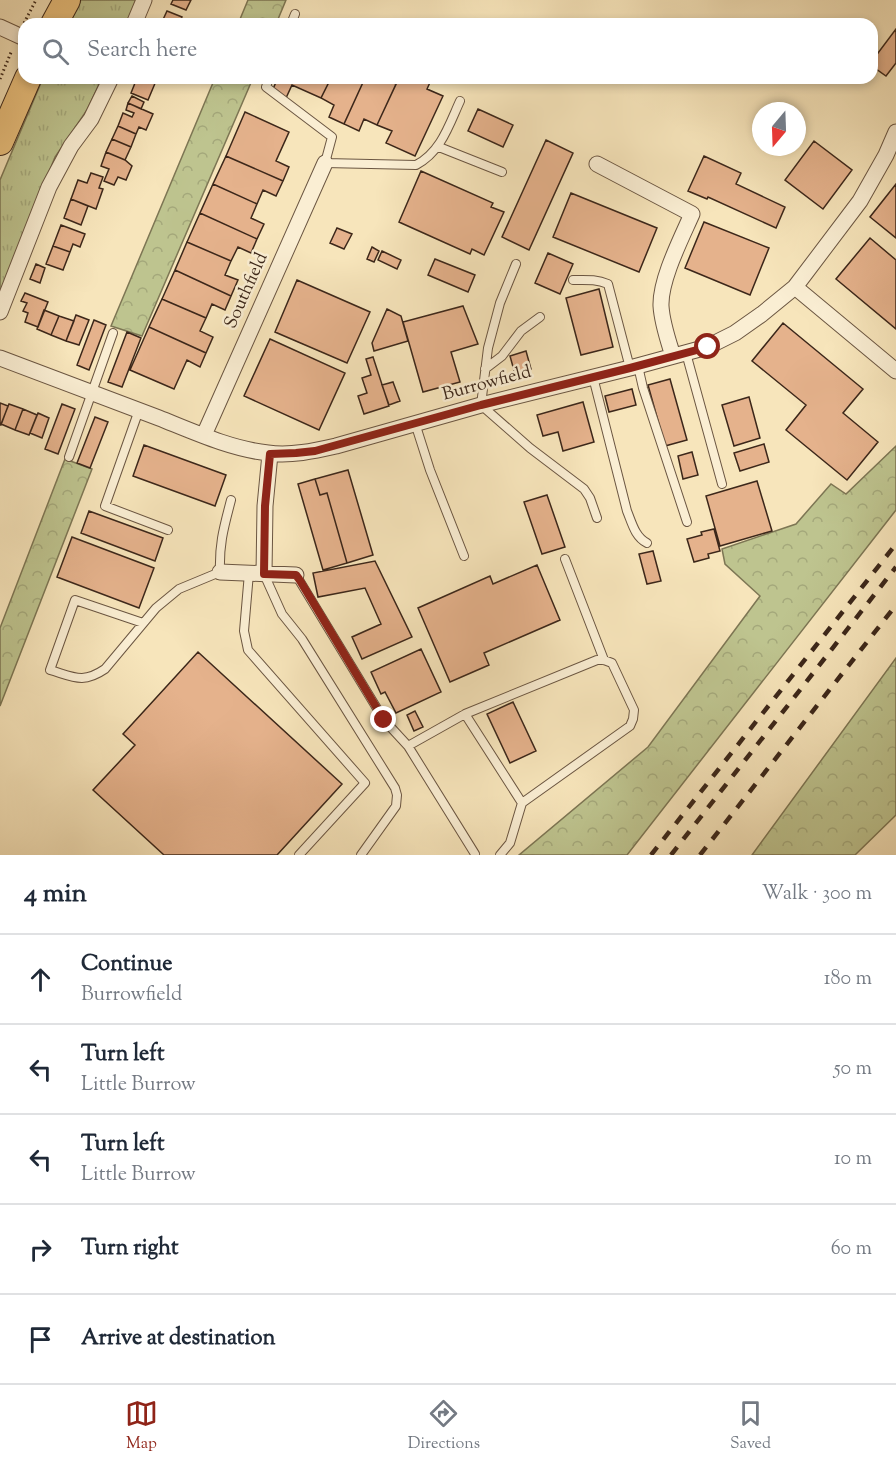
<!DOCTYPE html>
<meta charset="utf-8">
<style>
body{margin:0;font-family:"Sorts Mill Goudy",serif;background:#f2f2f3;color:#1f2937}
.compass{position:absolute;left:752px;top:102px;width:54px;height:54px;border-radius:50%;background:#fff;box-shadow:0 3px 9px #0003;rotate:199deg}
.stop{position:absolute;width:18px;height:18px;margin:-14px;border:4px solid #8f2418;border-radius:50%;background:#fff}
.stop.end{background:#8f2418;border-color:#fff;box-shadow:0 2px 6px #0008}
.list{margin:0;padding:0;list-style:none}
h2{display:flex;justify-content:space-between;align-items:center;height:78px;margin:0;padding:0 24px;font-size:26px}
h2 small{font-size:20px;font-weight:400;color:#747a83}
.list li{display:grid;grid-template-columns:39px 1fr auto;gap:18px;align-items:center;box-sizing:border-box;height:90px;padding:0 24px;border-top:2px solid #e0e1e3}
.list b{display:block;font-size:22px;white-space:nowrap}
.list p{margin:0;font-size:20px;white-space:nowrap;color:#747a83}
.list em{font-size:20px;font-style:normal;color:#747a83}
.icon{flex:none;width:33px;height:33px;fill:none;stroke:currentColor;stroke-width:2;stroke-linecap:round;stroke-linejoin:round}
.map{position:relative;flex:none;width:896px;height:855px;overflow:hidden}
.search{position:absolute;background:#fff;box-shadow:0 3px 9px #0003;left:18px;right:18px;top:18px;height:66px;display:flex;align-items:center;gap:15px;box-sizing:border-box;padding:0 21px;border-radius:18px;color:#747a83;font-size:22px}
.sheet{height:528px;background:#fff}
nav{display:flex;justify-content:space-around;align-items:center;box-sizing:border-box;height:84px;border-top:2px solid #e0e1e3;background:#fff;font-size:16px;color:#747a83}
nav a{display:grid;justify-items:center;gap:3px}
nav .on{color:#8f2418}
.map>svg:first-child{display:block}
</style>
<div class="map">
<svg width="896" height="855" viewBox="0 0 896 855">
<defs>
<pattern id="grass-tufts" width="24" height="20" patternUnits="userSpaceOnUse" patternTransform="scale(1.5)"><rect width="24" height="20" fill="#bec48f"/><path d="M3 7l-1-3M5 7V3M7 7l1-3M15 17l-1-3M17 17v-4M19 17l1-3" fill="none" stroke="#a4a87b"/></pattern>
<pattern id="forest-crowns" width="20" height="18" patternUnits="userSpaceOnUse" patternTransform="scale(1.5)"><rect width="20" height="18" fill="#bec48f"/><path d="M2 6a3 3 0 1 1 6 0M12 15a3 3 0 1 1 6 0" fill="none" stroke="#a4a87b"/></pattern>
</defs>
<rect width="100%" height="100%" fill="#f7e5bb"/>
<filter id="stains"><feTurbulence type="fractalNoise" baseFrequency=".00333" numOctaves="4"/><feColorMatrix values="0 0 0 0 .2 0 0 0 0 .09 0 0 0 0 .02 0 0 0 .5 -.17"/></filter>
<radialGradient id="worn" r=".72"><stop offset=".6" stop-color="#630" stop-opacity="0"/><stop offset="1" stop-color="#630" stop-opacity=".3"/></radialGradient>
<path fill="url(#grass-tufts)" stroke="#7d7654" stroke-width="1.5" d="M81 0H136V5L127 24H69Z
M43 78H102L87 110 55 157 0 296V180Z"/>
<path fill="url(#forest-crowns)" stroke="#7d7654" stroke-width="1.5" d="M248 0H286L276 24H238Z
M215 78H253L142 336 111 326Z
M896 446V510L627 855H519L648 747 760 596 725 564 722 549 796 524 831 484 846 494Z
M65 459 92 469 0 706V628Z
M896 658V815L855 855H752Z"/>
<path fill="#e5b28c" stroke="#3c271a" stroke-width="1.5" d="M173 0H191L186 10 171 4Z
M167 11 182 17 179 24H161Z
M896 29V63L886 76 872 66V61Z
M137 78H149L156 81 148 100 131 93Z
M278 78H331L321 98 292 85 286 98 272 91Z
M331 78H365L344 124 329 117 334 105 321 98Z
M365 78H383L396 84 377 125 364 119 359 131 344 124Z
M399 78H432L427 89 443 96 415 156 386 143 392 131 377 125Z
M132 96 144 102 141 109 128 103Z
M128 103 153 114 146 130 139 127 136 134 118 126 123 113 132 117 134 113 126 110Z
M478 109 513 125 503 147 468 131Z
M245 112 289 132 276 161 289 167 283 181 226 156Z
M118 126 136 134 131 147 112 139Z
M112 139 131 147 125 160 106 152Z
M546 140 573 153 529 250 502 237Z
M814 141 852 170 823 209 785 180Z
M106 152 125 160 132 166 126 180 118 177 114 185 104 181 109 169 101 166Z
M226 156 283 181 276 196 263 190 257 204 213 184Z
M704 156 741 173 736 184 785 207 776 228 708 197 707 199 688 191Z
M421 171 493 203 491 207 504 212 484 255 472 249 470 254 399 222Z
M91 173 103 177 99 188 103 189 96 209 71 199 78 180 87 183Z
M213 184 257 204 251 218 264 224 257 239 200 213Z
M896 184V238L870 217Z
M571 193 657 228 639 272 553 237Z
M71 199 88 206 81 225 64 218Z
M200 213 257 239 251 253 238 247 231 261 187 242Z
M704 222 769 248 750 295 685 268Z
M61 225 85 234 80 247 73 244 70 252 53 246Z
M337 228 352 234 344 249 330 243Z
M870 238 896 260V329L836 279Z
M187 242 231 261 225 275 238 280 231 296 175 270Z
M53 246 70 252 63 270 46 264Z
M372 247 379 251 374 262 367 259Z
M382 251 401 260 397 269 378 260Z
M548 253 573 264 560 294 535 283Z
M435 259 475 275 468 292 428 275Z
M36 264 45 268 40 283 30 279Z
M175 270 231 296 225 310 212 304 206 318 162 299Z
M297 280 370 312 347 363 275 332Z
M599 289 613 347 581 355 566 298Z
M25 293 48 302 38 327 25 322 28 313 23 311 27 303 21 301Z
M162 299 206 318 200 331 213 337 206 353 149 327Z
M463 306 478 344 451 352 460 382 423 392 403 322Z
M387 309 401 316 408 341 374 351 372 343Z
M44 310 59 316 51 335 37 329Z
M76 315 89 320 79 345 66 341Z
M59 316 74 321 66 341 51 335Z
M94 320 106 325 89 370 77 365Z
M783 323 863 389 843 413 878 442 847 480 786 430 806 405 752 361Z
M149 327 206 353 200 367 187 360 174 389 130 370Z
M127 332 141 338 122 387 108 382Z
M270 339 345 373 319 430 244 396Z
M526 351 531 369 515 374 510 356Z
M373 357 389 406 364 414 358 396 367 393 362 378 371 375 366 359Z
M670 379 687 440 665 446 648 385Z
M393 382 400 401 389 405 382 385Z
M632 389 636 405 609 412 605 396Z
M749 397 760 438 734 446 722 405Z
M583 402 594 442 563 451 558 432 543 436 537 415Z
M0 403 8 406 1 425H0Z
M9 404 23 409 15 430 1 424Z
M62 404 75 409 58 454 45 449Z
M23 409 37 415 29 435 15 430Z
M38 413 49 418 42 438 30 433Z
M95 417 108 422 90 468 77 463Z
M764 444 769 462 740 471 734 453Z
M144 445 226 475 215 506 133 476Z
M692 452 698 475 683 479 678 456Z
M348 470 373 555 347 563 327 493 320 495 315 479Z
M315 479 320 495 327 493 347 563 323 570 298 484Z
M757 481 772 531 720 546 706 496Z
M547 495 565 547 542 554 524 502Z
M89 511 163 538 155 561 81 533Z
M714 529 720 551 708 554 709 558 694 562 687 539 702 535 701 532Z
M72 537 154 568 139 608 57 577Z
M653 551 661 581 647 584 639 554Z
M375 561 412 637 362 659 352 637 381 624 365 588 318 597 313 573Z
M537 565 560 620 484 653 489 665 450 682 418 608 490 576 493 584Z
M421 649 441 692 396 713 385 692 381 694 371 672Z
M198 652 342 784 277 855H164L93 790 135 745 123 734Z
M513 702 536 751 510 763 487 714Z
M415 711 423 727 414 731 407 715Z"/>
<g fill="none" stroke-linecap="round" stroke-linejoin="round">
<g stroke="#6b5642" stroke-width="10">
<path id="lane" d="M291 24 295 14
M269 78 266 87 332 137 325 163 416 165C441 152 449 125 460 101
M439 147 502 172
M516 264 500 303 488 348 481 405 530 448 584 489 590 498 597 518
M573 280C586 280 596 279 608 284L630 368
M686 353 722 484
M638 366 643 388 687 522
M485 369 502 356 521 331 540 317
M593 377 627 511C632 523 635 537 647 543
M139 410 105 506 168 530
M415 423 430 470 464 556
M69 457 113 333
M565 559 604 660
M249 573 244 631 248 650 365 783 299 855
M264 574 282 614 302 639 395 788 397 795 396 806 361 855
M296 575 384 720 408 746 475 854
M143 623 75 600 50 670C74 677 83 684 105 669L156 608 179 589 220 572C219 543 224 527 231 500
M408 746 465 714 597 660H604L612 663 634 710 633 719 630 726 522 803 465 714
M500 855 510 843 522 803"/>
</g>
<g stroke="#6b5642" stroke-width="17">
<path id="street" d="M134 24 144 0
M0 27 24 38
M597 164 692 214C681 239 660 280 661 306 662 323 668 340 673 356
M795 287 896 371
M0 312 49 187 71 146 91 119 111 78
M0 358C53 378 106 398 159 418 194 432 231 449 268 453 291 456 314 451 336 446L481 405 630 368 707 347 735 333 762 314 795 287 860 201 886 155 896 132
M204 435 325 163
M220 572 296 575
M264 574 265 506 270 454"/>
</g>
<g stroke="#3c271a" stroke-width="28">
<path id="primary" d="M54 24 67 0
M0 142 28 78"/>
</g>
<path stroke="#3c271a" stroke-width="3" stroke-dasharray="1.5 3" stroke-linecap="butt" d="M24 23 36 0
M0 79 12 50"/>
<use href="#lane" stroke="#faeed3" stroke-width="8"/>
<use href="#street" stroke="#faeed3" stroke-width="15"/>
<use href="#primary" stroke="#ecc27e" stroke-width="26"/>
<path stroke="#3c271a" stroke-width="4.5" stroke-dasharray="10 10" stroke-linecap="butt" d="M651 855 896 544
M671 855 896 567
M700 855 896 605"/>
</g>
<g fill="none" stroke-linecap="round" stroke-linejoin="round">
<path stroke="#8f2418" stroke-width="8" d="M384 720 299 579 296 575 264 574 265 506 270 454 296 453 315 451 481 405 630 368 708 347"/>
</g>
<g text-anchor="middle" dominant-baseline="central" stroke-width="5" stroke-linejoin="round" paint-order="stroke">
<g font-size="18" fill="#3c271a" stroke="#faeed3">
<text transform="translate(247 291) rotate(-66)">Southfield</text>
<text transform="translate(487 384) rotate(-15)">Burrowfield</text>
</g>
</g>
<rect width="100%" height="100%" filter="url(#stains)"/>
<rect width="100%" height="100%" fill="url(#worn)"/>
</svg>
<svg class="compass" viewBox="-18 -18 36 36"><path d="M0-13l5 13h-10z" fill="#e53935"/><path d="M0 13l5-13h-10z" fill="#747a83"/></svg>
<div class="stop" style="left:708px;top:347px"></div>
<div class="stop end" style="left:384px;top:720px"></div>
<div class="search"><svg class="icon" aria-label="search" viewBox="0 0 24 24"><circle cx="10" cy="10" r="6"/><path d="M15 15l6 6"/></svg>Search here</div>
</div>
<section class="sheet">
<h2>4 min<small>Walk · 300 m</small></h2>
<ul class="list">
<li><svg class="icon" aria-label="ahead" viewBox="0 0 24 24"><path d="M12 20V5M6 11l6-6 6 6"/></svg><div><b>Continue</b><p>Burrowfield</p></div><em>180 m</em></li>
<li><svg class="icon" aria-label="left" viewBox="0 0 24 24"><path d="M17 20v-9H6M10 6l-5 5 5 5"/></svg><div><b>Turn left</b><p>Little Burrow</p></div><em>50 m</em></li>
<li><svg class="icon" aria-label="left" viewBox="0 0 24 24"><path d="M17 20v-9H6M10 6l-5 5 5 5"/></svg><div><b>Turn left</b><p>Little Burrow</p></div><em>10 m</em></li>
<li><svg class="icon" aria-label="right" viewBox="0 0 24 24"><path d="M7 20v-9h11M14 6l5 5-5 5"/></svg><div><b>Turn right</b></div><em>60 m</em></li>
<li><svg class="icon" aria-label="arrive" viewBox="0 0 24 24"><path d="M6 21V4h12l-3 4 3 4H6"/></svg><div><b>Arrive at destination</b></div></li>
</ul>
</section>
<nav>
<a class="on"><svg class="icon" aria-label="map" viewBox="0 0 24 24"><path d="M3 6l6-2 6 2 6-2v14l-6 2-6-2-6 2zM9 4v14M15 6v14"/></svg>Map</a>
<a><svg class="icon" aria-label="directions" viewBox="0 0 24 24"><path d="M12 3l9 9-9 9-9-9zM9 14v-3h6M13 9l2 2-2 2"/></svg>Directions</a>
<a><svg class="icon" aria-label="saved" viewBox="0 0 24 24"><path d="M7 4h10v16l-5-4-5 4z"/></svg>Saved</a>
</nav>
